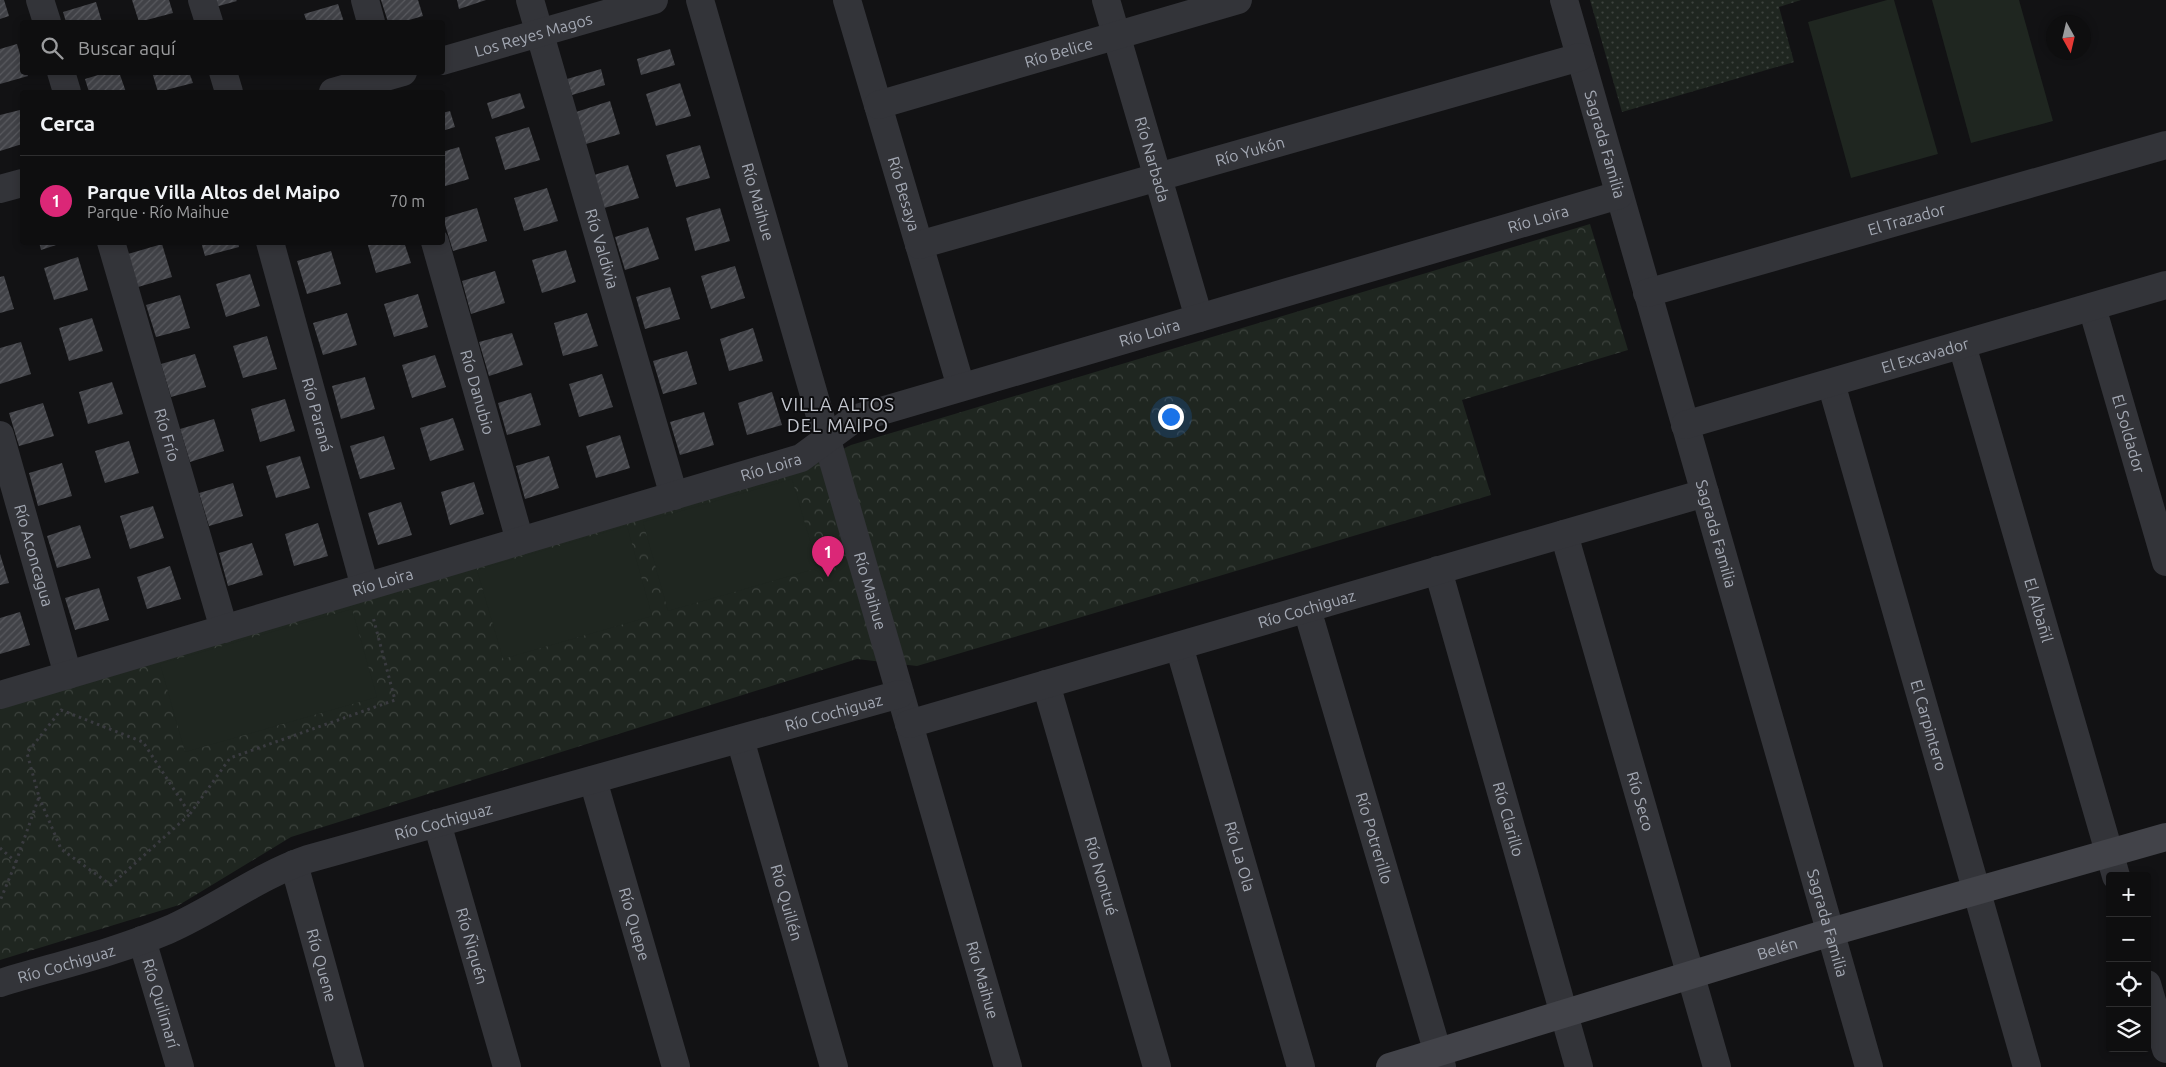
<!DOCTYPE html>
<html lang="es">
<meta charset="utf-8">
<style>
body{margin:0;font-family:Ubuntu,sans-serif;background:#1c1c1d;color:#f1f3f6}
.controls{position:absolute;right:15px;bottom:15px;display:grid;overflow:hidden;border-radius:5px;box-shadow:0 2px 8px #0003}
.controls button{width:45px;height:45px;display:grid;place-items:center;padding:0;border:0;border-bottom:1px solid #2e2e2f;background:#0e0e0f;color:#f1f3f6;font:25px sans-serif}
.compass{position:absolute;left:2046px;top:15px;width:45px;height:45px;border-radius:50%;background:#0e0e0f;box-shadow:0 2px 8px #0003;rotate:172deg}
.you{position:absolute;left:1170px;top:416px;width:18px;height:18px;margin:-12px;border:4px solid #fff;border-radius:50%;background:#1a73e8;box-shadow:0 0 0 8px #1a73e833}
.badge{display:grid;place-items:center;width:32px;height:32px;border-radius:50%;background:#db2777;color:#fff;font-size:16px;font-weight:700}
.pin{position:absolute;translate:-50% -41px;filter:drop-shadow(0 1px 2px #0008)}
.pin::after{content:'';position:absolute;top:26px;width:18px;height:15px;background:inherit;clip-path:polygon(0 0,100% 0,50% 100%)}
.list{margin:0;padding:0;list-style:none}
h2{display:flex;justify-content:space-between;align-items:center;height:65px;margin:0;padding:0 20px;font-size:21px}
h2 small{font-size:16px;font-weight:400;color:#9b9c9e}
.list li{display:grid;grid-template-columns:32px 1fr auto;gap:15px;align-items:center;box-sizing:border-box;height:90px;padding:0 20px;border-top:1px solid #2e2e2f}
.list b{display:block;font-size:19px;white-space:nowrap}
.list p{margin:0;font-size:16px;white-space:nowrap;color:#9b9c9e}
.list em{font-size:16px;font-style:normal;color:#9b9c9e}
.icon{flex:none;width:28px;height:28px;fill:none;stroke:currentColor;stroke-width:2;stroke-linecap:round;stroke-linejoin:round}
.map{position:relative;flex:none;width:2166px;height:1067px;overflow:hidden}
.search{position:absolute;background:#0e0e0f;box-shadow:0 2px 8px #0003;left:20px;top:20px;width:425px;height:55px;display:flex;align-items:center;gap:12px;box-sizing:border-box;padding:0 18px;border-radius:5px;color:#9b9c9e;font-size:19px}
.panel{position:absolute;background:#0e0e0f;box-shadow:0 2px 8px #0003;left:20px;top:90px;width:425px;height:155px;border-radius:5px}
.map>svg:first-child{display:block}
</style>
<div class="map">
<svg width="2166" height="1067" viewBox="0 0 2166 1067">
<defs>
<pattern id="grass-dots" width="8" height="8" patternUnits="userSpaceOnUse" patternTransform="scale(1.25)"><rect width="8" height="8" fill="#1f2620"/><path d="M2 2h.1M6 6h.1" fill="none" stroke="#3d433e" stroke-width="1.8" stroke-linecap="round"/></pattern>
<pattern id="park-crowns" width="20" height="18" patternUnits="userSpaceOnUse" patternTransform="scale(1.25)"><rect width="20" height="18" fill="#1f2620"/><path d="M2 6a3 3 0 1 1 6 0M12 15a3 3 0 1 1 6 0" fill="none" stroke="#3d433e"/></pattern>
<pattern id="building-hatch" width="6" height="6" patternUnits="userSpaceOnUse" patternTransform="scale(1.25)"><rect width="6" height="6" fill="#414247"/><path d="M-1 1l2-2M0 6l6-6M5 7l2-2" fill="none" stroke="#595a5f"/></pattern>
</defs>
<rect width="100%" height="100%" fill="#121214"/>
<path fill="url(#grass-dots)" d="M1590 0H1801L1779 7 1794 62 1622 112Z"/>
<path fill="url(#park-crowns)" d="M1590 224 1628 350 1462 400 1491 495 917 666 857 659 291 837 179 905 0 960V709L804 468 851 445Z"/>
<path fill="#1f2620" d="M1887 0H1894L1938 154 1851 178 1808 22Z
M1932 0H2019L2053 121 1971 143Z
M792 479 818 568 668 611 643 522Z
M627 526 652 616 503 659 477 570Z
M352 609 377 697 185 752 160 664Z"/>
<path fill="url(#building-hatch)" d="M0 0H4L9 16 0 19Z
M132 0H169L173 13 139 22Z
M213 0H236L237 1 215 7Z
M381 0H418L423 16 402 22H388Z
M457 0H486L459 9Z
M96 2 102 22H66L63 12Z
M338 4 344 22H307L304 14Z
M17 44 22 61V72H26L28 76 0 84V49Z
M670 49 675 65 641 75 637 59Z
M601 69 605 85 572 95 567 79Z
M108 72H119L126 92H89L85 79Z
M152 72H189L193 83 158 92Z
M680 83 691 116 656 126 646 94Z
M520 93 525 108 492 119 487 103Z
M610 101 620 134 586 144 576 112Z
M20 110 22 120V144L0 151V115Z
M450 111 455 127 442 131V113Z
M529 127 540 160 505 170 495 137Z
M700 145 710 178 676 187 666 155Z
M459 147 469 179 442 187V152Z
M628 165 639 198 604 208 594 175Z
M547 188 558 221 524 231 514 198Z
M477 208 487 241 453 251 443 218Z
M720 208 730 241 695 251 686 218Z
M648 227 659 259 625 270 615 237Z
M39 242H62V243L41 250Z
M201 242H238L239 247 205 256Z
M367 242H404L411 263 376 273Z
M162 244 172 277 138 287 128 254Z
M566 250 576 282 542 293 532 260Z
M331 251 341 284 307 294 297 261Z
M78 257 88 290 54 300 44 268Z
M735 266 745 298 711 309 701 276Z
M495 271 505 303 471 314 462 281Z
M250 274 260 306 226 317 216 284Z
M4 276 14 309 0 313V277Z
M670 287 680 319 645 329 636 297Z
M418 294 428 327 394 337 384 304Z
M180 295 190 328 156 337 146 305Z
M347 313 357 345 323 355 313 323Z
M587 313 598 346 563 356 554 323Z
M92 318 103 351 69 361 59 328Z
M753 328 763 361 729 371 720 339Z
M512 333 523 365 489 376 479 342Z
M267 336 277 369 243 378 233 346Z
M21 342 31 374 0 384V348Z
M687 351 697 384 663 394 653 361Z
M195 354 206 387 171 397 161 364Z
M435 355 446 387 412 398 402 365Z
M602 374 613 407 579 417 569 384Z
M365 377 375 409 341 419 332 386Z
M112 382 123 414 88 424 79 392Z
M772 392 782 425 747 435 738 403Z
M531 393 541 425 507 435 498 403Z
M285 399 295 431 260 442 251 409Z
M43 403 54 436 19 446 9 413Z
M704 412 714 445 680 455 670 422Z
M453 418 464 450 430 461 420 428Z
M214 419 224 451 190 462 180 429Z
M620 435 630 468 596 478 586 446Z
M384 436 395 469 360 479 350 446Z
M129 441 139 473 105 483 95 451Z
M300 456 310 488 276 498 266 466Z
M549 456 559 488 525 499 516 466Z
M62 463 72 496 38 506 29 473Z
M474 482 484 514 450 525 441 492Z
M233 483 243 516 209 526 199 493Z
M401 502 412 535 378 545 368 513Z
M153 506 164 538 130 549 120 516Z
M318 523 328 556 294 566 285 534Z
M80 525 91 558 57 568 47 536Z
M252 543 263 575 228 586 219 553Z
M0 554 9 583 0 585Z
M170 566 181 599 147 609 137 577Z
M99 588 109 620 75 630 65 598Z
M20 612 30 645 0 654V618Z"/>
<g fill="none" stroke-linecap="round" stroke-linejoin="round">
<path stroke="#3a3b40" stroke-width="3" stroke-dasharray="2.5 4" stroke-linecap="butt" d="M190 814 230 758 395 700 373 617
M0 848 16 862 0 901
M16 862 39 797 27 753 61 710 143 742 190 814 111 885 61 849 39 797"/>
<g stroke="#333439" stroke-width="28">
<path d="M40 0 47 22"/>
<path d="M202 0 209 22"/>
<path d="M365 0 371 22"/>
<path id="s1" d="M530 0 674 496"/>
<path id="s2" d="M700 0 1008 1067"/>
<path id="s3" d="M847 0 961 387"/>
<path id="s4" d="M1106 0 1199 318"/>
<path id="s5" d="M1564 0 1869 1067"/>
<path id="s6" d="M442 61 654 0"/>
<path d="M61 72 67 92"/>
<path d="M223 72 229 92"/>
<path d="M333 92 403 72"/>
<path id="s7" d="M878 105 1238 0"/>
<path d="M0 189 22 183"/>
<path id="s8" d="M111 242 224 629"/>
<path id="s9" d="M270 242 365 587"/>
<path id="s10" d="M435 242 520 541"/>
<path id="s11" d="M919 245 1580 57"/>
<path id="s12" d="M1647 293 2166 145"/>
<path id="s13" d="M2092 307 2166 562"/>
<path id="s14" d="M1962 345 2116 876"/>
<path id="s15" d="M1831 383 2027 1067"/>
<path id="s16" d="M1685 425 2166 285"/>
<path id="s17" d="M0 435 68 675"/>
<path id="s18" d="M1564 534 1717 1067"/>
<path id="s19" d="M1438 570 1579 1067"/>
<path id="s20" d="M1307 609 1442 1067"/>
<path id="s21" d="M1179 646 1301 1067"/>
<path id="s22" d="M1046 684 1157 1067"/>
<path id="s23" d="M0 695 801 458 854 419 1619 195"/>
<path id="s24" d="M909 724 1705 493"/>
<path id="s25" d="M740 739 834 1067"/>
<path id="s26" d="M593 780 676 1067"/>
<path id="s27" d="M437 823 507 1067"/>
<path id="s28" d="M294 864 350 1067"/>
<path id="s29" d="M142 940 180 1067"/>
<path id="s30" d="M0 983C56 966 114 953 168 930 216 909 258 876 308 859L900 694"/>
<path d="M2147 984 2166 1049"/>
</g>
<path stroke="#424349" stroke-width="28" id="s31" d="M1390 1067 1831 932 2166 837"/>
</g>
<g text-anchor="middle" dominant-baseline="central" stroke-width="4" stroke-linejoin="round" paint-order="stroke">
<g font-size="16" fill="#a4a9b4" stroke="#0d0d0f">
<text stroke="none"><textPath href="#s6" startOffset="95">Los Reyes Magos</textPath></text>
<text stroke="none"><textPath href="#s7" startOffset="188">Río Belice</textPath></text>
<text stroke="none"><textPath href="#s5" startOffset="150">Sagrada Familia</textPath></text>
<text stroke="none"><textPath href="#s11" startOffset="344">Río Yukón</textPath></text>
<text stroke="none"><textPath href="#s4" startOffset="166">Río Narbada</textPath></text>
<text stroke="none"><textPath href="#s3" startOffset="202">Río Besaya</textPath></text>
<text stroke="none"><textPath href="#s2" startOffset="210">Río Maihue</textPath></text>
<text stroke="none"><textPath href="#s23" startOffset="1614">Río Loira</textPath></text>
<text stroke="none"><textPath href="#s12" startOffset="270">El Trazador</textPath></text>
<text stroke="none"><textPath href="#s1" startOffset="259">Río Valdivia</textPath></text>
<text stroke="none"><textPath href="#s23" startOffset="1209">Río Loira</textPath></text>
<text stroke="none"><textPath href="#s16" startOffset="250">El Excavador</textPath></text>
<text stroke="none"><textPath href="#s10" startOffset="156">Río Danubio</textPath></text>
<text stroke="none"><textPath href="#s9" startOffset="179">Río Paraná</textPath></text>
<text stroke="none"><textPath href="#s13" startOffset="132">El Soldador</textPath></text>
<text stroke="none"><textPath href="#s8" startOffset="201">Río Frío</textPath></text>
<text stroke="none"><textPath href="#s23" startOffset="804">Río Loira</textPath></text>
<text stroke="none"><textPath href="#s5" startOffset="555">Sagrada Familia</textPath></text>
<text stroke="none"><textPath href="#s17" startOffset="125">Río Aconcagua</textPath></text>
<text stroke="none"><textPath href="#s23" startOffset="399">Río Loira</textPath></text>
<text stroke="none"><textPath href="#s2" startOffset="615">Río Maihue</textPath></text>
<text stroke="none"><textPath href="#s24" startOffset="414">Río Cochiguaz</textPath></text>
<text stroke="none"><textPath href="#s14" startOffset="276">El Albañil</textPath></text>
<text stroke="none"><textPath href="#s30" startOffset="879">Río Cochiguaz</textPath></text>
<text stroke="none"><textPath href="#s15" startOffset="356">El Carpintero</textPath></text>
<text stroke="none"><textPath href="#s18" startOffset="278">Río Seco</textPath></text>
<text stroke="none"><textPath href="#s19" startOffset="259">Río Clarillo</textPath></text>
<text stroke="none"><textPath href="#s30" startOffset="474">Río Cochiguaz</textPath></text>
<text stroke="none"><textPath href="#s20" startOffset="239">Río Potrerillo</textPath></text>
<text stroke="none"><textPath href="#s21" startOffset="219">Río La Ola</textPath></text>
<text stroke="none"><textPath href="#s22" startOffset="200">Río Nontué</textPath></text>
<text stroke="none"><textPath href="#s25" startOffset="170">Río Quillén</textPath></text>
<text stroke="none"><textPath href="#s5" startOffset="960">Sagrada Familia</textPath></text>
<text stroke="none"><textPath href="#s26" startOffset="150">Río Quepe</textPath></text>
<text stroke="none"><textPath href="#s27" startOffset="128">Río Ñiquén</textPath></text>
<text stroke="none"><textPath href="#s31" startOffset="405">Belén</textPath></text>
<text stroke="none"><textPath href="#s30" startOffset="69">Río Cochiguaz</textPath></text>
<text stroke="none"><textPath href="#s28" startOffset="105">Río Quene</textPath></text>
<text stroke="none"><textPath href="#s2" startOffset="1020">Río Maihue</textPath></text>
<text stroke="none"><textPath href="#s29" startOffset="66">Río Quilimarí</textPath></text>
</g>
<g font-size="18" letter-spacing="1" fill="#c5c8d0" stroke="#0d0d0f">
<text x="838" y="404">VILLA ALTOS<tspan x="838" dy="21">DEL MAIPO</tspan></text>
</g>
</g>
</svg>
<div class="controls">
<button>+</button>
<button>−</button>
<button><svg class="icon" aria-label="locate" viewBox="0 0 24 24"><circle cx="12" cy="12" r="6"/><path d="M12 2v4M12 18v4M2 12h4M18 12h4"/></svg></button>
<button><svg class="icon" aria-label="layers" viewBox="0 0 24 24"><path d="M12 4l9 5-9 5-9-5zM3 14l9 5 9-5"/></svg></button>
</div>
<svg class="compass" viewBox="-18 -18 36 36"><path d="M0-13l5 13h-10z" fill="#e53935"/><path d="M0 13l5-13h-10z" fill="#9b9c9e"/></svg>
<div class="you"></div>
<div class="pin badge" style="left:828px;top:577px">1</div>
<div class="search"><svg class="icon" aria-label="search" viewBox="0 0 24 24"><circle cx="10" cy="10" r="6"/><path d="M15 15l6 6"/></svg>Buscar aquí</div>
<section class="panel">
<h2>Cerca<small></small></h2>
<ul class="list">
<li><span class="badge">1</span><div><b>Parque Villa Altos del Maipo</b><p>Parque · Río Maihue</p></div><em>70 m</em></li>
</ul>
</section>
</div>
